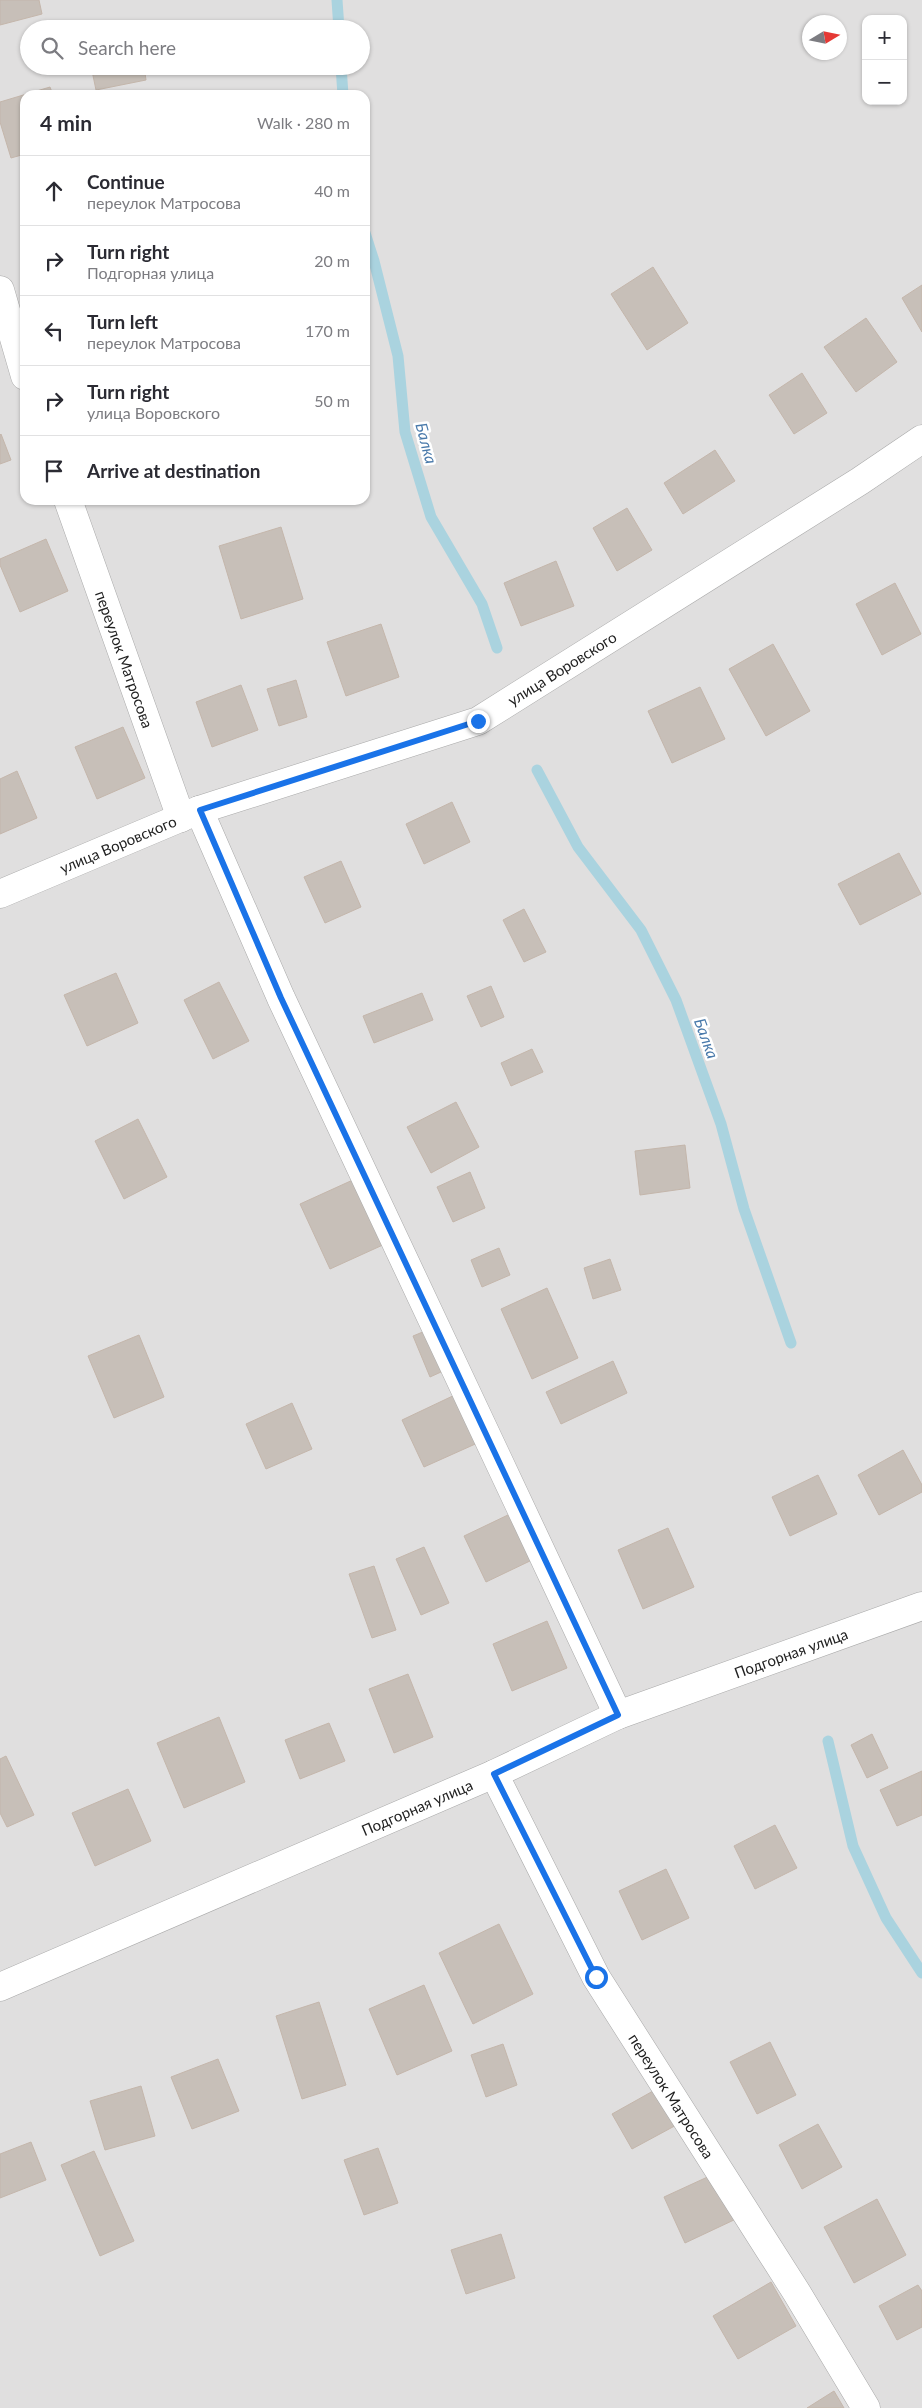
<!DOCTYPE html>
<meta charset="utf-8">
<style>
body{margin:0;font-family:Lato,sans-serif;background:#f7f7f7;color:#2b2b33}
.controls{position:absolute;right:15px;top:15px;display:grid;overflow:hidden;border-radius:10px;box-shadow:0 1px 4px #0004}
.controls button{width:45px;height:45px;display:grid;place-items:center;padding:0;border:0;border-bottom:1px solid #e1e1e2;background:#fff;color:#2b2b33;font:25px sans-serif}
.compass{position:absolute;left:802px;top:15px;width:45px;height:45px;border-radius:50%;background:#fff;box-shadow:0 1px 4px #0004;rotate:80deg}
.stop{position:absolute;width:15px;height:15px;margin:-11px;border:4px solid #1a73e8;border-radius:50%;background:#fff}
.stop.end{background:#1a73e8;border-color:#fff;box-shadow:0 1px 5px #0008}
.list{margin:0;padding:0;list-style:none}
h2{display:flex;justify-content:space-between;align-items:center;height:65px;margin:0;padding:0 20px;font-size:21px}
h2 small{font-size:16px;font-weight:400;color:#7c7c81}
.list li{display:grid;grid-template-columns:32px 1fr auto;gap:15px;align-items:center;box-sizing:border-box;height:70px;padding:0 20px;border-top:1px solid #e1e1e2}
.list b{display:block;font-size:19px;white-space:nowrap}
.list p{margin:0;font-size:16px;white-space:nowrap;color:#7c7c81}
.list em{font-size:16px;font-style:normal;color:#7c7c81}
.icon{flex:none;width:28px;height:28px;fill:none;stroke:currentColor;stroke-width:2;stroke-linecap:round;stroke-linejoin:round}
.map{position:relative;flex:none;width:922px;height:2408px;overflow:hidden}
.search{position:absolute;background:#fff;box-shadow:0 1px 4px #0004;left:20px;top:20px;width:350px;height:55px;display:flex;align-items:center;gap:12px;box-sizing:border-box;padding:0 18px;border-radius:28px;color:#7c7c81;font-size:19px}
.panel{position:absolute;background:#fff;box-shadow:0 1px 4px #0004;left:20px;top:90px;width:350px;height:415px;border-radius:15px}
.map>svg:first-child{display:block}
</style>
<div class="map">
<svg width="922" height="2408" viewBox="0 0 922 2408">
<rect width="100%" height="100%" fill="#f2efe9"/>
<path fill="#e0dfdf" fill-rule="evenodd" d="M0 0H922V2408H0ZM866 19H903V101H866ZM810 22H840V52H810ZM29 29H361V66H29ZM25 95H365V500H25Z"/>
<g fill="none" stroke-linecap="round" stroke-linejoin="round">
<path stroke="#aad3df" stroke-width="11" d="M337 0 339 29
M341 66 343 95
M365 233 374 261 398 356 405 432 431 517 482 604 497 648
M537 770 578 847 641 930 676 1000 721 1124 744 1209 791 1343
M828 1741 853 1846 886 1918 922 1973"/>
</g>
<path fill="#c7bfb8" stroke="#c4b6ab" d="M0 0H39L42 14 0 25Z
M91 66H144L146 80 96 90Z
M50 87 53 95H25V154L11 158 0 122V102Z
M653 267 688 323 647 350 611 294Z
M922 285V332L902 298Z
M866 318 897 362 856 392 824 347Z
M802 373 827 413 794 434 769 395Z
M1 434 11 460 0 464V435Z
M715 450 735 481 683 514 664 483Z
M627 508 652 550 617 571 593 528Z
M281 527 303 599 241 619 219 546Z
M46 539 68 591 20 612 0 565V559Z
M556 561 574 606 521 626 504 583Z
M895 583 921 634 882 655 856 604Z
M381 624 399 677 346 696 327 642Z
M773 644 810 711 766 736 729 669Z
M296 680 307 717 279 726 267 689Z
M241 685 258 730 212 747 196 702Z
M700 687 725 739 672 763 648 711Z
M123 727 145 778 97 799 75 747Z
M17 771 37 818 0 834V779Z
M452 802 470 842 424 864 406 824Z
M899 853 921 894 860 925 838 884Z
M341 861 361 907 325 923 304 877Z
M524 909 546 952 524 962 503 920Z
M116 973 138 1023 87 1046 64 995Z
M219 982 249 1041 213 1059 184 1000Z
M491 986 504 1017 481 1027 467 996Z
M422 993 433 1020 374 1043 363 1016Z
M532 1049 543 1072 511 1086 501 1063Z
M456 1102 479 1147 431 1173 407 1127Z
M138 1119 167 1177 124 1199 95 1141Z
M685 1145 690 1188 640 1195 635 1151Z
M470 1172 485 1208 453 1222 437 1187Z
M355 1179 385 1244 330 1269 300 1204Z
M499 1248 510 1275 482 1287 471 1260Z
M610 1259 621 1290 593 1299 584 1268Z
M547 1288 578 1358 532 1379 501 1309Z
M435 1327 452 1367 430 1377 413 1336Z
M139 1335 164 1397 114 1418 88 1356Z
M613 1361 627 1393 561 1424 546 1392Z
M459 1393 482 1441 424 1467 402 1420Z
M292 1403 312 1449 266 1469 246 1424Z
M903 1450 922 1485V1492L879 1515 858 1475Z
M818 1475 837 1514 790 1536 772 1497Z
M510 1514 532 1560 486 1582 464 1536Z
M668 1528 694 1587 643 1609 618 1550Z
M424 1547 449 1603 421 1615 396 1559Z
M374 1566 396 1630 372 1638 349 1574Z
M547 1621 567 1668 512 1691 493 1644Z
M408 1674 433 1737 394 1753 369 1689Z
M219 1717 245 1782 184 1808 157 1743Z
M329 1723 345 1761 300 1779 285 1740Z
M872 1734 888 1768 867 1778 851 1745Z
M6 1756 34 1815 7 1827 0 1813V1759Z
M922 1771V1815L897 1826 880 1790Z
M128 1789 151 1841 95 1866 72 1813Z
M775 1825 797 1868 755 1889 734 1846Z
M666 1869 689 1918 642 1940 619 1891Z
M499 1924 533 1994 473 2024 439 1953Z
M424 1985 452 2051 397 2075 369 2009Z
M319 2002 346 2085 302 2099 276 2016Z
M770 2042 796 2095 757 2114 730 2062Z
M503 2044 517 2085 486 2097 471 2055Z
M218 2059 239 2111 192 2129 171 2077Z
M141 2086 155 2136 105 2150 90 2101Z
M662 2086 682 2122 632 2149 612 2114Z
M818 2124 842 2167 802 2189 779 2145Z
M31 2142 46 2180 0 2198V2154Z
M378 2148 398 2203 364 2215 344 2160Z
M94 2151 134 2241 100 2256 61 2165Z
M714 2174 736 2219 685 2243 664 2197Z
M877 2199 906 2255 854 2283 824 2227Z
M501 2234 515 2278 466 2294 451 2250Z
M771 2282 796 2326 738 2359 713 2316Z
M918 2285 922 2291V2327L897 2340 879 2306Z
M834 2391 844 2408H807Z"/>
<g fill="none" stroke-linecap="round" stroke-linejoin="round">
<g stroke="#a9a9a9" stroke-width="29">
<g id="minor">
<path d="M0 290 25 376"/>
<path id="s1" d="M68 500 181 818"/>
<path d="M199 810 281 998 618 1715"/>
<path id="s2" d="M0 894 199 810 478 721 860 481 922 439"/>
<path id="s3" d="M494 1774 596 1977 797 2293 866 2408"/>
<path id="s4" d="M0 1987 494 1774 618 1715 922 1606"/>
</g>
</g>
<use href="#minor" stroke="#fff" stroke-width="28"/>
</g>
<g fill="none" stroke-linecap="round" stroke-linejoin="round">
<path stroke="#1a73e8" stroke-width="6" d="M478 721 200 810 281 998 618 1715 494 1774 596 1977"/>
</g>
<g text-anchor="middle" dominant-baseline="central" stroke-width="5" stroke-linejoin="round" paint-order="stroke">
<g font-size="15" fill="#222" stroke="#fff">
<text stroke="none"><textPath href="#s1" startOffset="169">переулок Матросова</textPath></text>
<text stroke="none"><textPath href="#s2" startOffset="608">улица Воровского</textPath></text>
<text stroke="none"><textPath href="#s2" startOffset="128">улица Воровского</textPath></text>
<text stroke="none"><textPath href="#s4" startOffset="859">Подгорная улица</textPath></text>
<text stroke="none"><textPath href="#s4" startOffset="454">Подгорная улица</textPath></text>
<text stroke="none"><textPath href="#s3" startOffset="368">переулок Матросова</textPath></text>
</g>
<g font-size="16" font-style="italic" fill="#4a7aab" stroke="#fff">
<text transform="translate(427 443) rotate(75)">Балка</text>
<text transform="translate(707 1038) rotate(70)">Балка</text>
</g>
</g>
</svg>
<div class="controls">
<button>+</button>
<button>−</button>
</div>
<svg class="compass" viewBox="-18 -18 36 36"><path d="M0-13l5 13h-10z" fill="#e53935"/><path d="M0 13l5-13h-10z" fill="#7c7c81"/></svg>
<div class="stop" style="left:596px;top:1977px"></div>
<div class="stop end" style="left:478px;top:721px"></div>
<div class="search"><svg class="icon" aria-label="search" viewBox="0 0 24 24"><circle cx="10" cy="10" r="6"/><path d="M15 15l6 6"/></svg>Search here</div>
<section class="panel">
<h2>4 min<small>Walk · 280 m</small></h2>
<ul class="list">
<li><svg class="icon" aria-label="ahead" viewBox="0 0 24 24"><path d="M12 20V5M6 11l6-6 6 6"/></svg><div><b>Continue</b><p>переулок Матросова</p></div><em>40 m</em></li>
<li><svg class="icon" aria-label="right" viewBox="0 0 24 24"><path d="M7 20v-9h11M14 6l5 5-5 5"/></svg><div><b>Turn right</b><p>Подгорная улица</p></div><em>20 m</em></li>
<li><svg class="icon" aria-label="left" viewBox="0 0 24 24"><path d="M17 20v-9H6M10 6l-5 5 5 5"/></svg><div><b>Turn left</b><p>переулок Матросова</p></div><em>170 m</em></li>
<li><svg class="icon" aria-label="right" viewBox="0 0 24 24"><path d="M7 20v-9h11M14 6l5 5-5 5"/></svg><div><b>Turn right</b><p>улица Воровского</p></div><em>50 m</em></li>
<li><svg class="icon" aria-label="arrive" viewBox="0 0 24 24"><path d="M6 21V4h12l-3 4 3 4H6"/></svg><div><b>Arrive at destination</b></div></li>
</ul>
</section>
</div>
